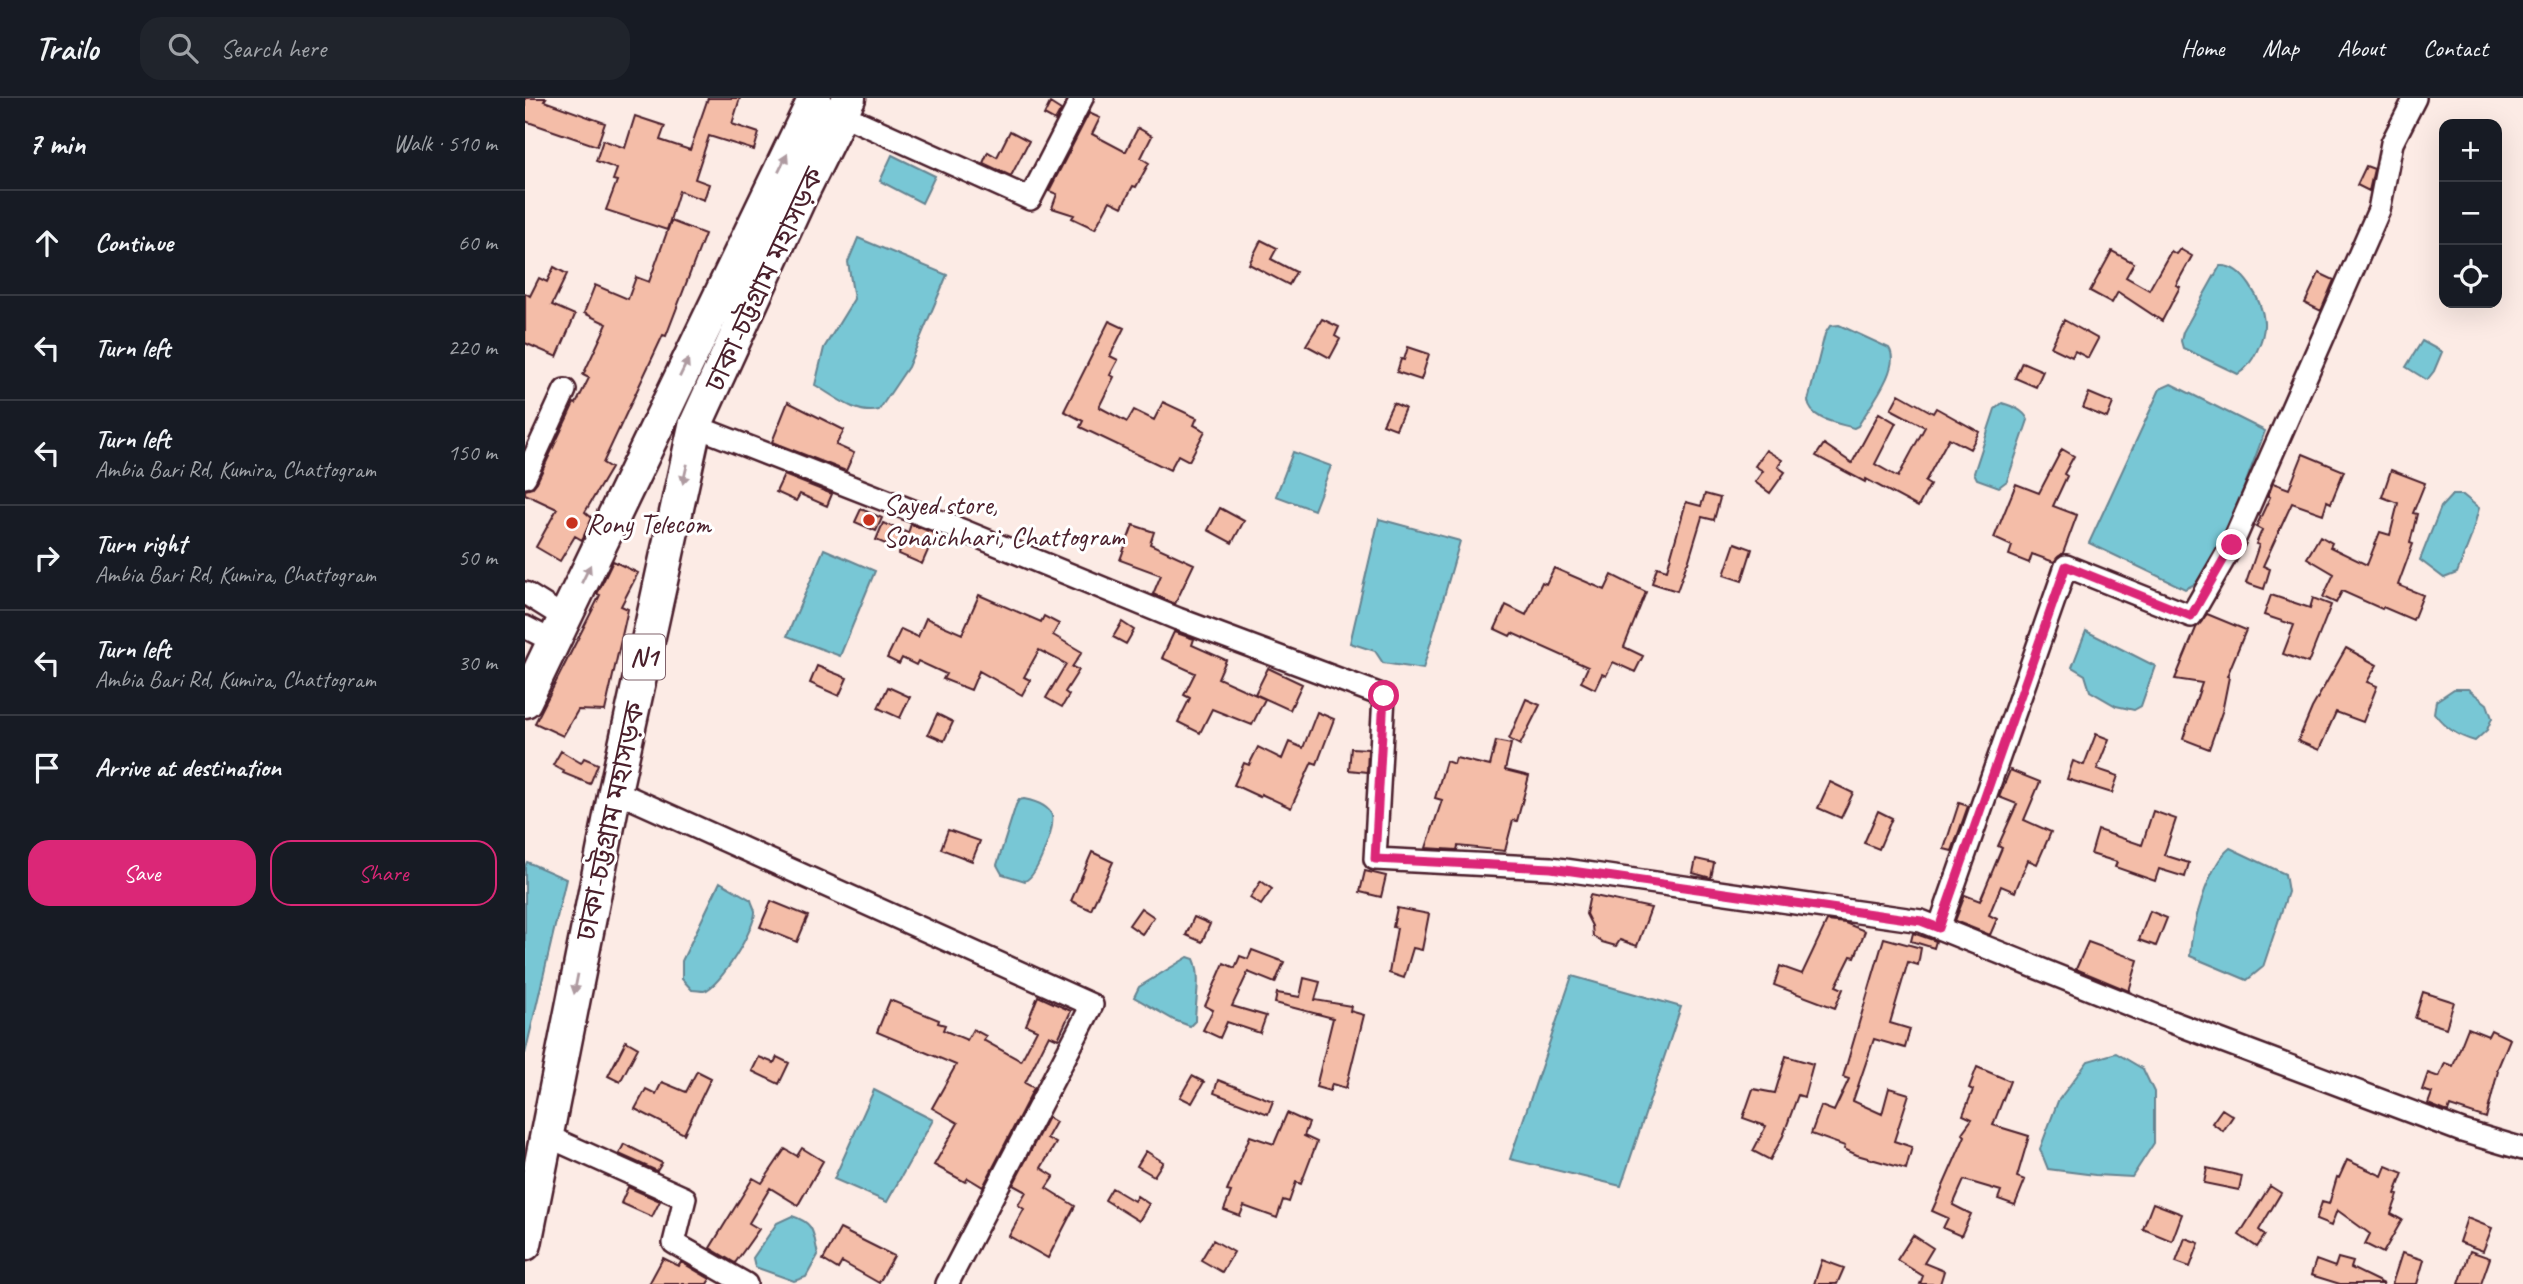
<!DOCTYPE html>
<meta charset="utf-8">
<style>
body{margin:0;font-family:Caveat,"Noto Sans Bengali",sans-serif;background:#20242c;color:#f1f3f6}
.controls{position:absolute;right:21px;top:21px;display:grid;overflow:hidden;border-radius:14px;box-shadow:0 7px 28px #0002}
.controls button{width:63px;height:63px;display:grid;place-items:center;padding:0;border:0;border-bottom:2px solid #363941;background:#171b24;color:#f1f3f6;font:35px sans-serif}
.stop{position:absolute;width:21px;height:21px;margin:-16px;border:5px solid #db2777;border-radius:50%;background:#fff}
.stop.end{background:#db2777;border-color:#fff;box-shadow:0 2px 7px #0008}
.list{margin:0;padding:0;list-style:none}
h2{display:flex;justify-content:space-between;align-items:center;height:91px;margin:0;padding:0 28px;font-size:30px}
h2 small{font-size:23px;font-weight:400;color:#9ea1a6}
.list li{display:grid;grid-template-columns:46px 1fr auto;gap:21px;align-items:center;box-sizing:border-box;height:105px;padding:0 28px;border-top:2px solid #363941}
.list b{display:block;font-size:26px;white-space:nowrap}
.list p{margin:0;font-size:23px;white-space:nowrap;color:#9ea1a6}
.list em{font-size:23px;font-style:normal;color:#9ea1a6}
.actions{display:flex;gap:14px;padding:21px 28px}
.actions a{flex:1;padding:16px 0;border:2px solid #db2777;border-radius:21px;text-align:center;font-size:24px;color:#db2777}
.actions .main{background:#db2777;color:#fff}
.icon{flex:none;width:38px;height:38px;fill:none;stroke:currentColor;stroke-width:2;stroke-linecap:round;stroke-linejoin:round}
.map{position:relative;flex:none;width:1998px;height:1186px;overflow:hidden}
header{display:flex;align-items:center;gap:42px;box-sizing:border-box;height:98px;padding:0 35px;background:#171b24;border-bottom:2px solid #363941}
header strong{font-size:33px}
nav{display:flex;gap:38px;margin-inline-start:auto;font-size:24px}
.search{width:490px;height:63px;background:#20242c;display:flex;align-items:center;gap:18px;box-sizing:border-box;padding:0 24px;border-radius:21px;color:#9ea1a6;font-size:26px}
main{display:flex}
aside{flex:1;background:#171b24}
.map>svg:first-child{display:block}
</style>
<header>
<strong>Trailo</strong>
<div class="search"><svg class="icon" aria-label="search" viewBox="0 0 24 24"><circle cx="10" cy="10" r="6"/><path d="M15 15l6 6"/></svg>Search here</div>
<nav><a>Home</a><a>Map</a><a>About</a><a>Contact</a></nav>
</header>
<main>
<aside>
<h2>7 min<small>Walk · 510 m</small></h2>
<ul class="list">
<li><svg class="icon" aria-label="ahead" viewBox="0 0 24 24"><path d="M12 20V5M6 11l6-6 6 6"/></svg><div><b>Continue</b></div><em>60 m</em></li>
<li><svg class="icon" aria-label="left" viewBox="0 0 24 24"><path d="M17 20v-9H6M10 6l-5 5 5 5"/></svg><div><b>Turn left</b></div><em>220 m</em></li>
<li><svg class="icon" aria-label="left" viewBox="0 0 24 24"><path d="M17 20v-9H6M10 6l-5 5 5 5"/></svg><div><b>Turn left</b><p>Ambia Bari Rd, Kumira, Chattogram</p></div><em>150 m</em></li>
<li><svg class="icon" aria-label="right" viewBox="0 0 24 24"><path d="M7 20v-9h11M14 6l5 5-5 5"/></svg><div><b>Turn right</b><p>Ambia Bari Rd, Kumira, Chattogram</p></div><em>50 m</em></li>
<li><svg class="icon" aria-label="left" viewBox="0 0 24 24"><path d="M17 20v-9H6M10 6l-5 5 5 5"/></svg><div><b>Turn left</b><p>Ambia Bari Rd, Kumira, Chattogram</p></div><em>30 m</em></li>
<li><svg class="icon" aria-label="arrive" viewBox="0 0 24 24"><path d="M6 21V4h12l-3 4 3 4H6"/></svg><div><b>Arrive at destination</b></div></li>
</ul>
<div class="actions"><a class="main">Save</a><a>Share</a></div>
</aside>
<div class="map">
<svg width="1998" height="1186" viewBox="0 0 1998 1186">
<rect width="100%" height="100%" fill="#fcebe5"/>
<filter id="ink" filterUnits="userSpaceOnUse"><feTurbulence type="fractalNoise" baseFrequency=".0143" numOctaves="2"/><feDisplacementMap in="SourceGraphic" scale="14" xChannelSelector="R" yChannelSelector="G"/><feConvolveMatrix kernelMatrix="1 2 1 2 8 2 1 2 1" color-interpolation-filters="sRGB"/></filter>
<g filter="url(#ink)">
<path fill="#78c7d5" stroke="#668491" stroke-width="2" d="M367 57 410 78 397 105 355 83Z
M333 140 422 177 383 269 354 312C332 318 309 298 290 287L299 250 329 201 323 164Z
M1695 168C1718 166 1737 203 1739 224 1740 240 1728 267 1713 276L1658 250 1656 243 1658 234Z
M1314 227 1364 250C1377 269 1343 310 1333 328L1329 330C1313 325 1285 322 1283 303L1300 236 1305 228Z
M1897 243 1917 254 1909 273 1902 282 1881 269Z
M1646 286 1740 333 1693 459 1680 481 1660 491 1564 445 1635 291Z
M1477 305C1487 308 1499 312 1503 322L1482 383 1474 389 1452 381 1449 375 1470 311Z
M768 354 806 368 789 412 751 398Z
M1927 397H1938L1954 410 1946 439 1932 475 1919 480 1895 462 1916 409Z
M854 421 935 443 898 571 858 565 850 553 825 545Z
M299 451 350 473 315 558 262 538Z
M1561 533 1630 568 1616 608 1609 612 1591 608 1565 593 1560 577 1547 569Z
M1929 591H1943L1962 606 1967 620 1962 632 1950 643C1932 638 1921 630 1909 615L1911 603Z
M499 701C509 703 524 708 527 718 530 731 512 778 500 783L477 776 472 767 491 707 494 702Z
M1705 750 1760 776 1763 794 1738 869 1722 882 1665 858C1666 831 1683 767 1705 750Z
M2 764 41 781 0 956V768Z
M195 784 226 802C227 806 229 809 230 813 231 829 195 889 179 893 175 893 171 892 167 892L157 881V863Z
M663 859 669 861C677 878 670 904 670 923L665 928 649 922 609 899 614 889Z
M1047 878 1156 909 1096 1088 985 1061Z
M1591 955 1618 971 1629 994V1045L1607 1079 1570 1077 1523 1071 1515 1051 1533 1003 1563 963Z
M349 992 408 1022 362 1104 309 1081Z
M267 1118C290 1125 288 1135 293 1157L281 1179 269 1183 230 1169 228 1160 252 1125Z"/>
<path fill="#f4bda8" stroke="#4a1f2b" stroke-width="2" d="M0 0H21L19 3 80 25 72 48 0 23Z
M183 0H215L207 26 234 35 229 52 184 38 170 81 184 86 179 102 154 93 142 132 81 112 92 83 88 82 92 71 71 63 78 42 100 50 110 18 140 28 135 42 165 52Z
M525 5 536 12 530 23 519 17Z
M564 15 575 20 567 36 599 53H601L613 30 627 38 616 60 624 65 611 89 608 88 597 109 585 103 570 131 547 120 549 117 527 110 532 96 524 93Z
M485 33 504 43 486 78 458 65 463 54 472 59Z
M1841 68 1849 71 1844 93 1832 87Z
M146 123 180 136 141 238 138 237 78 365 86 370 60 414 67 420 57 442 50 438 35 463 11 449 32 411 0 396V392L7 390 12 384 49 305 51 306 64 280 58 277 82 226 59 215 70 187 103 201 111 179 124 184Z
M736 142 752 150 746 161 771 174 764 187 724 166Z
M1655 151 1667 158 1651 187 1655 189 1637 223 1593 194 1587 205 1565 193 1587 153 1609 165 1601 179 1624 192 1646 153 1651 156Z
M29 169 42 176 27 207 50 217 32 259 0 245V195L5 198 14 180 22 184Z
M1794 175 1809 182 1796 213 1780 205Z
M797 221 814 229 810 238 815 241 805 260 781 247Z
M1539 222 1573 241 1563 260 1550 253 1547 259 1526 249Z
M584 223 599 230 585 258 593 262 585 277 589 279 574 309 602 324 609 312 629 322 638 304 672 320 669 327 680 333 664 363 653 357 645 372 555 329 558 323 539 313Z
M883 249 904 256 896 282 872 274 876 261 879 262Z
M1497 264 1518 273 1511 289 1490 280Z
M1564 295 1588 305 1582 320 1558 310Z
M1374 296 1408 315 1411 310 1454 334 1445 351 1424 340 1400 384 1405 387 1393 409 1341 381 1340 384 1291 358 1299 346 1327 365 1354 315 1371 325 1350 366 1373 379 1400 329 1366 311Z
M263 304 319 332 311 347 329 355 321 373 247 344Z
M868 305 880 310 871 331 858 326Z
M1537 351 1549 358 1539 376 1542 378 1528 408 1552 417 1538 455 1529 464 1507 456 1504 465 1484 457 1487 448 1469 440 1491 386 1514 395Z
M1241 352 1257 362 1253 369 1260 374 1245 395 1230 384 1238 373 1230 368Z
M1778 356 1819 373 1806 405 1802 403 1798 416 1767 405 1738 468 1745 471 1739 491 1721 485 1734 447 1731 446 1737 432 1731 429 1745 399 1743 398 1748 385 1764 391Z
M1866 372 1900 385 1888 415 1892 416 1885 445 1888 446 1873 487 1898 497 1888 522 1858 509 1857 511 1817 493 1811 505 1798 499 1809 476 1782 460 1795 438 1807 445 1805 449 1842 467 1855 434 1865 437 1873 405 1857 399Z
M259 377 307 396 302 408 275 396 271 403 251 394Z
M1180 396 1195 400 1189 422 1177 419 1163 465H1162L1152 493 1127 485 1132 469 1142 472 1161 404 1176 408Z
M695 410 719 423 707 445 683 432Z
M336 411 357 420 351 433 330 424Z
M358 425 383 435 386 426 428 443 425 450 407 443 397 466 374 456 375 452 351 442Z
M608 427 629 434 625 446 669 466 650 506 628 496 636 477 595 462Z
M1210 445 1227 451 1217 483 1199 477Z
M88 463 113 475 96 508 103 511 80 613 53 612 38 638 10 625 75 497 72 496Z
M1029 470 1080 492 1087 477 1121 494 1099 549 1118 558 1110 574 1088 564 1081 578 1077 576 1070 591 1056 584 1063 569 987 535 985 538 970 531 981 507 1001 517 1017 484 1021 486Z
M454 497 516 524 519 518 534 526 528 537 557 554 547 569 554 572 540 594 544 597 537 609 521 600 541 566 514 552 499 579 505 582 497 597 454 573 446 592 418 581 421 576 393 563 391 567 377 560 374 566 362 560 376 531 393 539 401 520 437 536Z
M1746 497 1785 510 1788 500 1806 507 1783 565 1758 556 1769 527 1739 517Z
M1682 516 1721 532 1702 578 1704 579 1697 614 1684 651 1658 641 1677 585 1650 581 1671 530Z
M597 524 609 532 601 546 588 539Z
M649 534 669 541 667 547 701 562 693 580 740 601 727 627 687 611 675 635 653 624 665 600 659 597 670 575 637 560Z
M1821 550 1852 567 1842 584 1852 588 1838 624 1811 614 1794 652 1773 643 1787 610Z
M292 568 322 580 314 598 285 585Z
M743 570 777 586 765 612 730 596Z
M363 589 385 599 375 620 353 610Z
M1001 601 1015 607 995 647 984 641Z
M792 614 809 621 792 666 787 664 766 710 736 696 735 699 709 687 719 665 724 667 733 649 757 661 764 644 778 650Z
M412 616 428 624 419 643 403 636Z
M1571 636 1584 641 1572 671 1593 678 1587 695 1542 681 1548 663 1559 667Z
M971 643 986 646 980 672 1004 678 992 723 988 722 980 753 933 748 932 752 901 750 917 702 910 700 921 663 929 666 931 660 965 668Z
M826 650 843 651 842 674 824 672Z
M36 653 56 665 59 660 73 666 65 686 38 675 39 673 28 667Z
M1485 672 1515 684 1499 722 1526 734 1512 766 1503 762 1490 794 1476 788 1464 817 1472 821 1465 837 1430 823 1440 797 1455 803 1477 750 1473 748 1492 706 1474 699Z
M1305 684 1328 695 1316 720 1293 710Z
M1434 705 1443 708 1427 753 1419 751Z
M1353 713 1367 720 1354 751 1339 745Z
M1628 713 1651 721 1639 757 1664 765 1660 779 1634 771 1630 783 1590 769 1592 764 1566 756 1573 732 1617 747Z
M423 732 455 743 447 763 416 751Z
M567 754 588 764 566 812 546 803Z
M1171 761 1189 765 1186 780 1168 775Z
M840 773 861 778 856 799 835 794Z
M736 783 747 791 736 807 725 800Z
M1065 797 1126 810 1112 848 1095 842 1091 848 1077 844 1068 838 1067 828 1061 816Z
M246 803 283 818 272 844 235 829Z
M616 810 629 819 617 836 604 827Z
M872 810 904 816 897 852 888 850 879 880 864 875 872 830 868 829Z
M1625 813 1642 820 1631 848 1614 842Z
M669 819 685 826 677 844 661 837Z
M1302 823 1320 825 1340 833 1330 859 1326 858 1311 888 1318 891 1310 910 1249 887 1255 868 1277 876Z
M1388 835 1411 843 1409 850 1386 843Z
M1359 840 1396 850 1393 867 1383 864 1365 925 1385 931 1380 950 1349 941 1328 1003 1357 1016 1364 990 1384 996 1369 1043 1387 1049 1381 1071 1332 1057 1319 1051 1320 1048 1286 1036 1296 1008 1309 1013 1324 981 1318 979Z
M1563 844 1613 862 1604 893 1551 871Z
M727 852 759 864 750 885 723 874 707 908 741 918 735 935 702 924 695 940 678 932 688 912 680 908 699 865 710 870 715 858 723 861Z
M779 880 795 884 790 902 826 908 825 913 839 917 821 990 807 986 805 993 791 989 808 920 750 905 752 895 775 899Z
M1898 894 1929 904 1921 930 1890 920Z
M513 898 546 913 533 941 524 937 500 985 509 990 458 1089 443 1080 440 1084 409 1067 433 1025 407 1010 431 967 352 934 365 902 414 922 413 925 420 927 418 932 442 942 448 931 461 938 458 942 496 963 512 932 501 927Z
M1943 930 1963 938 1966 932 1985 941 1972 972 1973 973 1961 1020 1925 1008 1923 1014 1903 1006 1907 995 1897 992 1903 975 1914 979 1920 965 1928 968Z
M101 943 113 950 95 984 83 978Z
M1261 958 1288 966 1279 999 1273 997 1258 1038 1245 1062 1228 1053 1241 1028 1218 1020 1228 991 1250 995Z
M234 959 249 965 252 959 264 965 254 986 227 973Z
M1452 969 1485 983 1468 1027 1504 1038 1492 1079 1500 1082 1490 1107 1473 1101 1476 1093 1439 1082 1428 1107 1446 1116 1436 1138 1418 1130 1423 1120 1407 1113 1440 1038 1437 1035 1447 1021 1438 1017 1448 992 1444 990Z
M172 973 186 980 159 1036 110 1011 121 991 131 996 137 984 161 994Z
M667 978 679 984 667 1005 655 999Z
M693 982 748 1003 743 1016 689 995Z
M1697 1011 1708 1018 1698 1033 1687 1025Z
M762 1015 784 1025 779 1038 792 1044 776 1086 771 1084 764 1104 758 1102 752 1120 719 1108 715 1118 699 1112 706 1094 702 1093 725 1038 749 1046Z
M523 1019 531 1024 522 1040 531 1045 516 1070 529 1078 521 1090 550 1108 523 1160 484 1138 499 1111 493 1107 501 1094 488 1087Z
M99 1046 137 1065 132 1073 94 1056Z
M277 1050 298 1063 273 1107 245 1090 224 1125 234 1131 210 1165 185 1150 228 1080 237 1085 260 1051 272 1058Z
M621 1053 638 1064 629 1078 612 1068Z
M1822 1062 1857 1078 1861 1068 1878 1075 1870 1096 1873 1097 1866 1116 1877 1122 1858 1155 1840 1146 1845 1136 1812 1112 1806 1128 1791 1122 1797 1104 1804 1106 1812 1079 1814 1080Z
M1682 1070 1717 1078 1714 1092 1679 1085Z
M1745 1088 1756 1095 1734 1132 1740 1137 1732 1149 1714 1137Z
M103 1089 135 1103 127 1119 96 1105Z
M587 1090 609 1103 612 1098 624 1106 614 1123 580 1102Z
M1628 1105 1657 1116 1647 1143 1618 1131Z
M1942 1120 1967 1130 1958 1153 1934 1144Z
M315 1131 369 1158 354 1185 317 1164 313 1171 298 1162Z
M1388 1137 1408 1150 1399 1165 1419 1173 1415 1186H1395L1398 1178 1372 1162Z
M1660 1140 1674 1145 1665 1169 1651 1164Z
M688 1142 709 1154 697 1174 676 1162Z
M1945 1153 1965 1160 1956 1186H1934Z
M1877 1155 1899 1162 1892 1186H1867Z
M138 1160 154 1168 156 1164 185 1181 182 1186H124Z
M1813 1160 1828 1164 1826 1170 1859 1186H1815L1786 1177 1791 1162 1810 1169Z
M1297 1162 1319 1170 1312 1186H1289Z"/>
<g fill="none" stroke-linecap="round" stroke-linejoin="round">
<g stroke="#4a1f2b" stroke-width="26">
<path id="minor" d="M316 16 505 101 557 0
M170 328 439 433 653 521 859 598 850 761 1026 770 1396 823 1647 924 1937 1033 1998 1051
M0 379 40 292
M0 495 40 520
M0 529 29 544
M90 693 567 907 422 1186
M1414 830 1541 468 1666 518 1707 447 1854 112 1867 45 1890 0
M22 1038 160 1100 149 1145 221 1186"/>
</g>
<g stroke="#4a1f2b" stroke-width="37">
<path id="highway" d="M0 603 290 0
M0 1146 90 693 170 328 275 99 324 0"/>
</g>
<use href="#minor" stroke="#fff" stroke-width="21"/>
<use href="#highway" stroke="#fff" stroke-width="32"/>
</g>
<defs><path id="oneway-solid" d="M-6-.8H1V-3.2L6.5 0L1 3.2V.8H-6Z" transform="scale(1.75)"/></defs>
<g fill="#ae9aa0">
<use href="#oneway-solid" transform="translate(258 65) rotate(-64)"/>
<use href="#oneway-solid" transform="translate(159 270) rotate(-64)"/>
<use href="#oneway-solid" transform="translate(160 376) rotate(103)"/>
<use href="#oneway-solid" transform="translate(61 476) rotate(-64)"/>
<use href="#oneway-solid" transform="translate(51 886) rotate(101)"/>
</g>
</g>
<g fill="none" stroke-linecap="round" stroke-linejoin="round" filter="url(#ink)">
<path stroke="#db2777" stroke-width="9" d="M859 598 850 761 1026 770 1396 823 1414 830 1541 468 1666 518 1707 447"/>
</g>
<g fill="#c8321e" stroke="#fff" stroke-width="2.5">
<circle cx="344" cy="422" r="7"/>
<circle cx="47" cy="425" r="7"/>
</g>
<g text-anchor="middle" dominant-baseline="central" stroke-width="6" stroke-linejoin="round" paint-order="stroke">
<rect fill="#fff" stroke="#80626b" stroke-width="2" x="98" y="536.5" width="42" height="45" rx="5"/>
<g font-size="26" font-weight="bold" fill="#4a1f2b">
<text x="119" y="559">N1</text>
</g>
<g font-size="28" fill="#4a1f2b" stroke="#fff">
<text transform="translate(239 181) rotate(-65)">ঢাকা-চট্টগ্রাম মহাসড়ক</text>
<text transform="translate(85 723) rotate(-78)">ঢাকা-চট্টগ্রাম মহাসড়ক</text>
</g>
<g font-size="28" fill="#4a1f2b" stroke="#fff" text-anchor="start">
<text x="358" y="406">Sayed store,<tspan x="358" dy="32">Sonaichhari, Chattogram</tspan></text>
<text x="61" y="425">Rony Telecom</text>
</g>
</g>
</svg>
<div class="controls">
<button>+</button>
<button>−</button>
<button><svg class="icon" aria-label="locate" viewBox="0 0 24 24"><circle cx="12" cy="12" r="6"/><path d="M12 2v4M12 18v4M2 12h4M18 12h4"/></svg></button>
</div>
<div class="stop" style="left:859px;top:598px"></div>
<div class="stop end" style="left:1707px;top:447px"></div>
</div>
</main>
